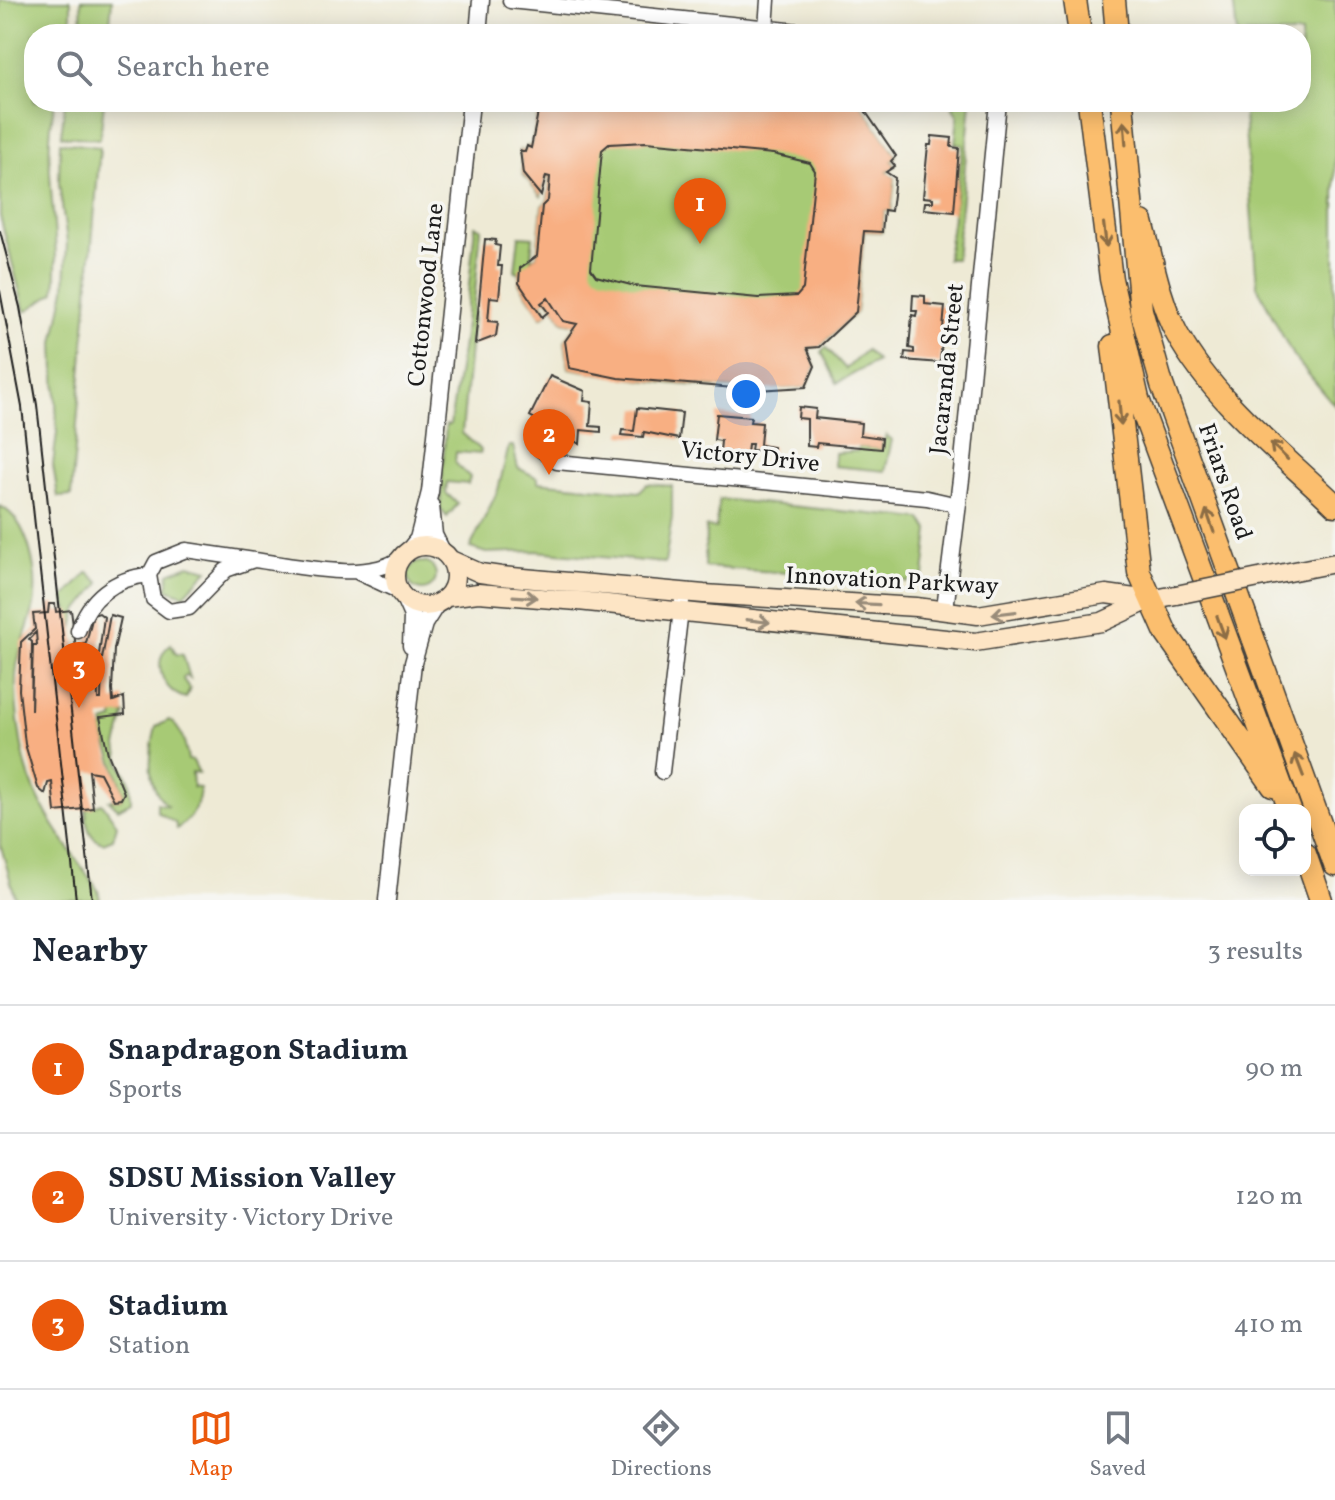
<!DOCTYPE html>
<meta charset="utf-8">
<style>
body{margin:0;font-family:Vollkorn,serif;background:#f2f2f3;color:#1f2937}
.controls{position:absolute;right:24px;bottom:24px;display:grid;overflow:hidden;border-radius:16px;box-shadow:0 4px 20px #0003}
.controls button{width:72px;height:72px;display:grid;place-items:center;padding:0;border:0;border-bottom:2px solid #e0e1e3;background:#fff;color:#1f2937;font:40px sans-serif}
.you{position:absolute;left:746px;top:394px;width:28px;height:28px;margin:-20px;border:6px solid #fff;border-radius:50%;background:#1a73e8;box-shadow:0 0 0 12px #1a73e833}
.badge{display:grid;place-items:center;width:52px;height:52px;border-radius:50%;background:#ea580c;color:#fff;font-size:26px;font-weight:700}
.pin{position:absolute;translate:-50% -66px;filter:drop-shadow(0 2px 4px #0008)}
.pin::after{content:'';position:absolute;top:42px;width:28px;height:24px;background:inherit;clip-path:polygon(0 0,100% 0,50% 100%)}
.list{margin:0;padding:0;list-style:none}
h2{display:flex;justify-content:space-between;align-items:center;height:104px;margin:0;padding:0 32px;font-size:34px}
h2 small{font-size:26px;font-weight:400;color:#747a83}
.list li{display:grid;grid-template-columns:52px 1fr auto;gap:24px;align-items:center;box-sizing:border-box;height:128px;padding:0 32px;border-top:2px solid #e0e1e3}
.list b{display:block;font-size:30px;white-space:nowrap}
.list p{margin:0;font-size:26px;white-space:nowrap;color:#747a83}
.list em{font-size:26px;font-style:normal;color:#747a83}
.icon{flex:none;width:44px;height:44px;fill:none;stroke:currentColor;stroke-width:2;stroke-linecap:round;stroke-linejoin:round}
.map{position:relative;flex:none;width:1335px;height:900px;overflow:hidden}
.search{position:absolute;background:#fff;box-shadow:0 4px 20px #0003;left:24px;right:24px;top:24px;height:88px;display:flex;align-items:center;gap:20px;box-sizing:border-box;padding:0 28px;border-radius:32px;color:#747a83;font-size:30px}
.sheet{height:488px;background:#fff}
nav{display:flex;justify-content:space-around;align-items:center;box-sizing:border-box;height:112px;border-top:2px solid #e0e1e3;background:#fff;font-size:22px;color:#747a83}
nav a{display:grid;justify-items:center;gap:4px}
nav .on{color:#ea580c}
.map>svg:first-child{display:block}
</style>
<div class="map">
<svg width="1335" height="900" viewBox="0 0 1335 900">
<rect width="100%" height="100%" fill="#f6f6f2"/>
<filter id="ink" filterUnits="userSpaceOnUse"><feTurbulence type="fractalNoise" baseFrequency=".0125" numOctaves="2"/><feDisplacementMap in="SourceGraphic" scale="16" xChannelSelector="R" yChannelSelector="G"/><feConvolveMatrix kernelMatrix="1 2 1 2 8 2 1 2 1" color-interpolation-filters="sRGB"/></filter>
<filter id="wash" filterUnits="userSpaceOnUse"><feTurbulence type="fractalNoise" baseFrequency=".006" numOctaves="4" result="noise"/><feDisplacementMap in="SourceGraphic" scale="32" xChannelSelector="R" yChannelSelector="G"/><feGaussianBlur stdDeviation="1.8" result="paint"/><feColorMatrix in="noise" values="0 0 0 0 0 0 0 0 0 0 0 0 0 0 0 0 0 1.4 0 .05"/><feComposite in="paint" operator="in"/></filter>
<g filter="url(#wash)">
<rect width="100%" height="100%" fill="#eeead5"/>
<path fill="#a7ca74" stroke="#627348" stroke-width="2" d="M0 0H71V34H34V102H55C40 166 61 228 55 292L25 312 0 216Z
M81 0H112L109 34H82Z
M1233 0H1335V406L1293 356 1257 286 1243 102H1301V34H1237Z
M65 102H104L100 139 61 136Z
M557 102 568 109 576 102H859L896 156 892 161 895 166 886 173 895 178 891 211 884 210 882 232 864 231 856 312 819 347 807 348 815 366 806 387C727 392 646 383 569 368L565 341 577 324 563 321 548 298 541 302 548 312 542 317 519 283 520 272 515 271 519 236 533 237 531 260 537 256 542 206 548 200 550 177H546L541 196 523 174 520 150 525 152 527 146 531 147 539 107 546 111Z
M958 102H971L956 259H947L963 145 955 144 958 116 952 107Z
M60 142 100 147 71 496 58 497 53 465 57 432 54 343 65 289 67 242 59 184Z
M475 226 481 228 462 433 481 450 480 454 456 452 455 463 470 477 468 484 447 482 446 493 458 504 447 517 440 509 446 425H450L463 343Z
M826 347 846 369 866 350 877 361 837 383 822 352Z
M886 435 892 440 885 471 834 466 835 453 858 451 859 447 881 449Z
M509 446H513L518 468 538 478V482L639 492 647 484 672 486V517L665 563 536 551 486 553 470 548 498 490Z
M719 499 921 519 929 530 924 575 914 582 705 567 706 527 716 528Z
M0 506C29 520 39 574 34 605 29 629 17 650 16 676 15 705 19 734 25 762 37 810 71 850 98 890L100 900H16L0 843Z
M408 576a14 14 0 1 1 28 0a14 14 0 1 1-28 0Z
M189 565 208 570 184 595 167 589 169 573Z
M88 572 100 583 77 612 73 628 64 598Z
M171 644 176 654 183 655 190 678 186 675 183 679 190 689 186 698C162 693 150 659 171 644Z
M114 713 125 714 117 746 120 763 130 782 131 802 118 809 109 800 121 799 124 793 102 730 105 728 104 723 113 720Z
M169 720C183 729 186 747 188 760L193 761 199 773 192 772 193 787 200 788C199 806 191 819 177 829L175 823 157 812V803L168 806C145 786 149 755 156 727Z
M102 803 117 825 113 839 103 843C87 838 87 824 86 809Z"/>
<g id="blocks">
<path fill="#f8af82" fill-rule="evenodd" d="M557 102 568 109 576 102H859L896 156 891 161 895 166 886 172 895 178 891 211 884 210 882 232 864 231 856 312 819 347 807 348 815 366 806 387 757 390 618 378 569 368 565 341 577 324 563 321 548 298 541 303 548 312 542 317 519 283 520 268 537 256 542 206 548 200 550 177 546 176 541 196 523 174 520 150 525 152 527 146 531 148 539 107 545 111ZM646 142 773 154 810 163 815 171 803 289 797 296 758 298 635 286 596 276 591 269 602 150 609 144Z
M932 136 952 138 951 147 959 148 954 212 924 209 925 202H933V198L923 197 928 145H931Z
M485 239 496 240 495 245 500 246 498 266H502L499 298 490 297 488 321 498 322 496 336 475 344Z
M913 295 925 296V304L945 306 940 363 904 360 905 352 914 353V349L909 348 912 315 916 316 917 311H912Z
M550 376 585 391 584 401 592 402 590 426 601 427V432L581 430 580 444 530 416Z
M799 407 816 409 815 418 861 423 860 435 882 438 881 449 817 443 816 447 807 446V419L798 418Z
M637 408 682 413 679 439 644 432 643 437 621 435 622 430 634 431Z
M717 414 751 417 750 422 762 423 760 445 773 447V452L751 450 752 444H748L747 454 720 452 721 441 714 440Z
M49 604H55L56 612 71 610 76 648 86 643 93 615 99 613 104 617 97 669 98 699H101L102 659 110 615 121 618 114 649 112 690 113 701 124 697 125 714 100 717 108 754 124 793 121 799 114 800 100 773 89 771 93 808 55 812 52 782 48 783 45 794 38 788 25 744 19 690 21 642 35 629 33 614 48 613ZM36 632 37 645H33L31 711 32 642 29 639Z"/>
</g>
</g>
<g filter="url(#ink)">
<use href="#blocks" fill-opacity="0" stroke="#3c3b38" stroke-width="2"/>
<g fill="none" stroke-linecap="round" stroke-linejoin="round">
<g stroke="#3c3b38" stroke-width="17">
<path id="minor" d="M510 1 827 34
M766 28 768 0
M541 450 557 462 927 498 958 505
M186 550 254 560 226 570 189 608 169 611 153 599 149 575 156 562Z
M254 560C295 565 368 584 402 557
M359 573 400 592
M78 631C89 598 114 578 149 575
M662 772 682 601"/>
</g>
<g stroke="#3c3b38" stroke-width="19">
<path id="tertiary" d="M478 34 481 0
M431 506 434 535 442 551
M410 549 418 539 430 492 471 102
M404 598 412 616 411 646
M945 609 962 471 998 102
M387 900 413 663 424 624 436 605"/>
</g>
<g stroke="#3c3b38" stroke-width="21">
<path id="secondary" d="M395 576a30 30 0 1 1 60 0a30 30 0 1 1-60 0Z
M451 560 480 573 501 576 704 594 916 607 978 615 1106 594 1149 600
M1264 577 1335 563
M447 597 478 593 578 601 975 642 1102 622 1149 600 1176 595"/>
</g>
<g stroke="#3c3b38" stroke-width="25">
<path id="trunk" d="M1075 0 1080 34
M1114 0 1117 34
M1089 102 1111 279 1138 399 1290 810
M1122 102 1141 310 1162 385 1335 865
M1142 222C1152 259 1159 300 1177 334 1214 401 1280 452 1335 505
M1113 346 1139 572 1166 633 1273 786
M1305 854 1321 900"/>
</g>
<use href="#minor" stroke="#fff" stroke-width="14"/>
<use href="#tertiary" stroke="#fff" stroke-width="16"/>
<use href="#secondary" stroke="#fde5c5" stroke-width="18"/>
<use href="#trunk" stroke="#fbbe6e" stroke-width="22"/>
<path stroke="#1c1c1c" stroke-width="2" d="M0 231 20 307 37 405 92 900
M0 291 22 407 76 900"/>
<g stroke="#3c3b38" stroke-width="21" stroke-linecap="butt">
<path id="secondary-bridge" d="M1176 595 1264 577"/>
</g>
<use href="#secondary-bridge" stroke="#fde5c5" stroke-width="18"/>
</g>
<defs><path id="oneway-shaft" d="M-6 0H5M1.5-3L5.5 0L1.5 3" fill="none" stroke-width="1.6" stroke-linecap="round" stroke-linejoin="round" transform="scale(2)"/></defs>
<g stroke="#8c6d45">
<use href="#oneway-shaft" transform="translate(1125 133) rotate(-94)"/>
<use href="#oneway-shaft" transform="translate(1105 235) rotate(83)"/>
<use href="#oneway-shaft" transform="translate(1120 413) rotate(85)"/>
<use href="#oneway-shaft" transform="translate(1279 451) rotate(-136)"/>
<use href="#oneway-shaft" transform="translate(1210 521) rotate(-109)"/>
<use href="#oneway-shaft" transform="translate(1221 627) rotate(70)"/>
<use href="#oneway-shaft" transform="translate(1299 765) rotate(-111)"/>
</g>
<g stroke="#988b79">
<use href="#oneway-shaft" transform="translate(525 597) rotate(4)"/>
<use href="#oneway-shaft" transform="translate(867 604) rotate(-177)"/>
<use href="#oneway-shaft" transform="translate(1004 613) rotate(173)"/>
<use href="#oneway-shaft" transform="translate(758 621) rotate(7)"/>
</g>
</g>
<g text-anchor="middle" dominant-baseline="central" stroke-width="7" stroke-linejoin="round" paint-order="stroke">
<g font-size="24" fill="#1c1c1c" stroke="#f6f6f2">
<text transform="translate(427 295) rotate(-84)">Cottonwood Lane</text>
<text transform="translate(948 369) rotate(-84)">Jacaranda Street</text>
<text transform="translate(750 458) rotate(6)">Victory Drive</text>
<text transform="translate(1224 482) rotate(71)">Friars Road</text>
<text transform="translate(892 582) rotate(3)">Innovation Parkway</text>
</g>
</g>
</svg>
<div class="controls">
<button><svg class="icon" aria-label="locate" viewBox="0 0 24 24"><circle cx="12" cy="12" r="6"/><path d="M12 2v4M12 18v4M2 12h4M18 12h4"/></svg></button>
</div>
<div class="you"></div>
<div class="pin badge" style="left:700px;top:244px">1</div>
<div class="pin badge" style="left:549px;top:475px">2</div>
<div class="pin badge" style="left:79px;top:708px">3</div>
<div class="search"><svg class="icon" aria-label="search" viewBox="0 0 24 24"><circle cx="10" cy="10" r="6"/><path d="M15 15l6 6"/></svg>Search here</div>
</div>
<section class="sheet">
<h2>Nearby<small>3 results</small></h2>
<ul class="list">
<li><span class="badge">1</span><div><b>Snapdragon Stadium</b><p>Sports</p></div><em>90 m</em></li>
<li><span class="badge">2</span><div><b>SDSU Mission Valley</b><p>University · Victory Drive</p></div><em>120 m</em></li>
<li><span class="badge">3</span><div><b>Stadium</b><p>Station</p></div><em>410 m</em></li>
</ul>
</section>
<nav>
<a class="on"><svg class="icon" aria-label="map" viewBox="0 0 24 24"><path d="M3 6l6-2 6 2 6-2v14l-6 2-6-2-6 2zM9 4v14M15 6v14"/></svg>Map</a>
<a><svg class="icon" aria-label="directions" viewBox="0 0 24 24"><path d="M12 3l9 9-9 9-9-9zM9 14v-3h6M13 9l2 2-2 2"/></svg>Directions</a>
<a><svg class="icon" aria-label="saved" viewBox="0 0 24 24"><path d="M7 4h10v16l-5-4-5 4z"/></svg>Saved</a>
</nav>
